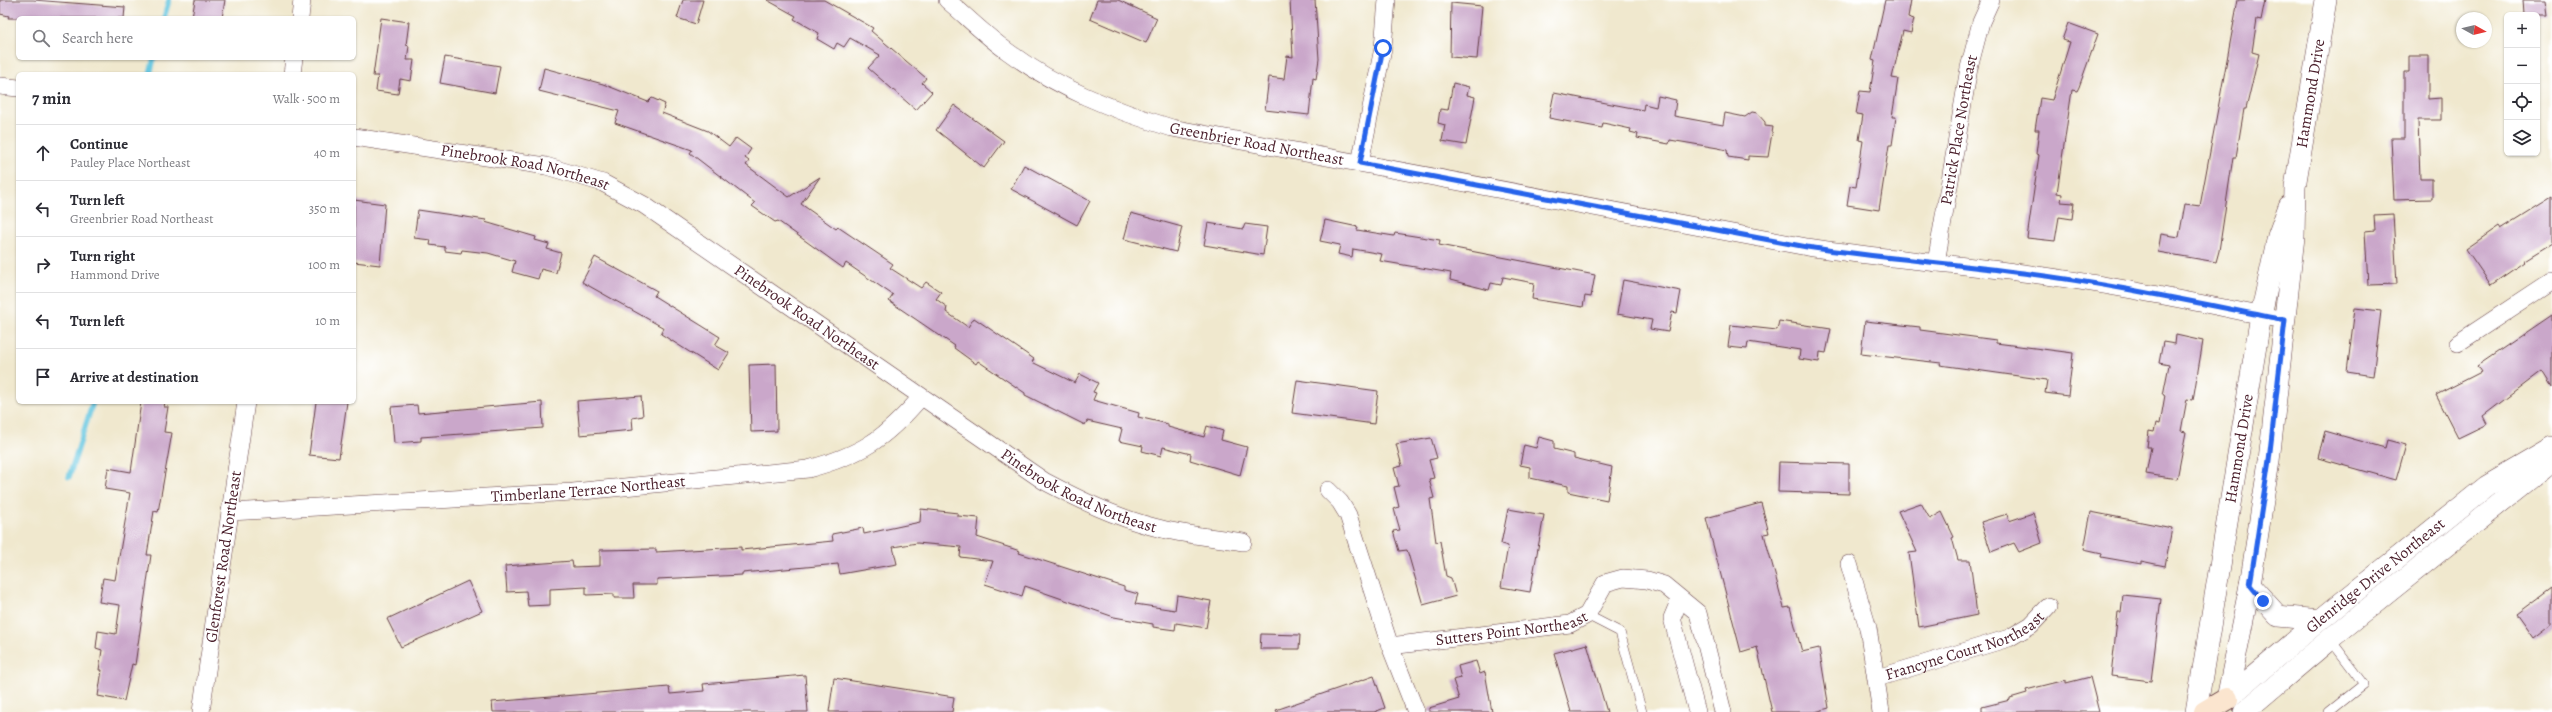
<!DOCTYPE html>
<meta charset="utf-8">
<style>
body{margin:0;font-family:Alegreya,serif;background:#f7f7f7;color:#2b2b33}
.controls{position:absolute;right:12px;top:12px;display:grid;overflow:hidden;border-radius:6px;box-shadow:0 1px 3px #0004}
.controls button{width:36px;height:36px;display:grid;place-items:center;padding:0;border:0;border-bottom:1px solid #e1e1e2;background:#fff;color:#2b2b33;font:20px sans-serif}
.compass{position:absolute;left:2456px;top:12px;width:36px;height:36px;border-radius:50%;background:#fff;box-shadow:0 1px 3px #0004;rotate:98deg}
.stop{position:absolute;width:12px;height:12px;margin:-9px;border:3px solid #2563eb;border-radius:50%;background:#fff}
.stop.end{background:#2563eb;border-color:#fff;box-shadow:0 1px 4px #0008}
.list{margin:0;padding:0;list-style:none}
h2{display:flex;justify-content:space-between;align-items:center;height:52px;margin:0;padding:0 16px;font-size:17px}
h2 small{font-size:13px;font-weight:400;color:#7c7c81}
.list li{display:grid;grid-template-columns:26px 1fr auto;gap:12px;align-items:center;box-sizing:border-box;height:56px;padding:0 16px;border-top:1px solid #e1e1e2}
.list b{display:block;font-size:15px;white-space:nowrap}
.list p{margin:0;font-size:13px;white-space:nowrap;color:#7c7c81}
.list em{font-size:13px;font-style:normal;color:#7c7c81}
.icon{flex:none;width:22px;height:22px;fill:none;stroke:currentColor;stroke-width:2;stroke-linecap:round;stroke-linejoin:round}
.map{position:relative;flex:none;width:2552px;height:712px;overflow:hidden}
.search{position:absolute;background:#fff;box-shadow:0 1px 3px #0004;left:16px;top:16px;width:340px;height:44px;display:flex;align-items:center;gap:10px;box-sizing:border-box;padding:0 14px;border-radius:6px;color:#7c7c81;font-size:15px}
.panel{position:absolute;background:#fff;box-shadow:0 1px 3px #0004;left:16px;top:72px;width:340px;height:332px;border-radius:6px}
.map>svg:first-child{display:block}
</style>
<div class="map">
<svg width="2552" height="712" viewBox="0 0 2552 712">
<rect width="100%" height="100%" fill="#fff"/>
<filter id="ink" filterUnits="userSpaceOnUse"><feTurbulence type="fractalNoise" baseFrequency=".025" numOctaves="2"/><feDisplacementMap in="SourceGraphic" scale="8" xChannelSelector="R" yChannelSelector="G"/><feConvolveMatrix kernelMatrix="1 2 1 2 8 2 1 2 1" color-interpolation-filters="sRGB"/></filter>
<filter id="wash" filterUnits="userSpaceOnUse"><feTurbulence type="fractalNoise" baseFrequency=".012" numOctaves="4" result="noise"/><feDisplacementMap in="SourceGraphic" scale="16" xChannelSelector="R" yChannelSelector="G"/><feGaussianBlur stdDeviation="0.9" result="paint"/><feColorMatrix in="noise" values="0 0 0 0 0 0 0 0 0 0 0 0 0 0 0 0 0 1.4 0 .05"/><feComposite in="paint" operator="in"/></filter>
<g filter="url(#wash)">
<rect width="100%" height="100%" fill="#f0e8ce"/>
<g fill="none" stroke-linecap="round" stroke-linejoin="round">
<path stroke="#61c5df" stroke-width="5.5" d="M164 18 169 0
M150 74 154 58
M69 477 93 402"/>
</g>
<g id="blocks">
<path fill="#caa7ca" d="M0 0H33L125 7 124 18H8L9 16 0 14Z
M195 0H225L222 18H192Z
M683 0H703L696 24 677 18Z
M767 0H824L873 28 871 31 926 78 922 83 932 92 916 110 868 68 880 55 850 38 844 47 837 43 834 49 817 39 819 33 794 19 796 16Z
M1097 0H1118L1157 18 1146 43 1090 19Z
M1290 0H1315L1319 59 1316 79 1313 78 1309 115 1265 110 1269 77 1284 79 1287 56 1293 57Z
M1885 0H1911L1908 17 1914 19 1911 33 1903 31 1892 78 1898 79 1892 117H1896L1892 145H1889L1879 210 1847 205 1850 186 1856 187 1863 141 1859 140 1863 115 1856 114 1860 91 1870 92 1875 61 1872 60Z
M2238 0H2265L2261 20 2257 19 2252 52 2259 54 2246 109H2244L2236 157H2233L2219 251 2216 262 2158 252 2161 234 2179 237 2185 204 2200 206Z
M2523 0H2546L2548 15H2524Z
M1451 3 1482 6 1477 59 1450 57Z
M381 18 409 22 406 45 409 46 407 60H414L411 81 400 79 398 94 376 91 378 76H373Z
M2068 23 2098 34 2079 87 2077 91 2072 90 2057 193 2062 194 2061 202 2074 203 2072 219 2059 217 2055 241 2027 238 2039 155 2036 154 2039 130H2035L2040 98 2052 100 2070 42 2062 40Z
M2409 56H2428V99L2441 98V120H2418L2420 179H2432V199L2394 200 2391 138H2404V72H2409Z
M445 57 500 66 495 93 440 83Z
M544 68 603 84 648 102 652 98 665 104 662 113 708 131 729 147 736 138 751 149 745 158 749 161 746 165 789 197 820 177 801 204 836 229 838 227 893 264 890 268 921 288 926 282 941 292 936 299 947 307 946 312 968 327 974 318 1034 359 1032 362 1075 383 1080 374 1098 383 1093 392 1096 393 1093 400 1139 413 1138 417 1168 424V427L1204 437 1207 426 1223 431 1221 440 1247 447 1240 475 1190 460 1191 454 1163 447 1161 456 1142 451 1143 446 1119 441 1122 429 1087 421 1085 425 1025 395V393L978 361 976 364 954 348 955 346 889 301 893 295 846 263 843 268 778 221 775 222 752 206 755 203 690 153 692 150 615 123 619 111 539 91Z
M1453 83 1469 87 1467 95 1475 97 1466 145 1442 141 1445 125 1438 123 1440 109 1448 110Z
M1554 93 1643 110 1644 104 1656 107 1658 96 1676 100 1674 116 1723 125 1725 113 1745 117 1752 112 1757 113 1765 122V126L1773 127 1768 157 1748 156V160L1728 157 1727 150 1718 148 1670 140 1669 144 1637 138 1638 134 1630 132 1631 129 1603 123 1602 128 1549 118Z
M954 105 1004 141 984 168 936 130Z
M1024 165 1090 201 1077 225 1011 189Z
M2552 197V243L2523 261 2524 262 2491 285 2466 249 2499 226 2501 229Z
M354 200 385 204 380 265 354 262Z
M418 210 486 220 485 222 536 237 535 240 549 244 547 249 561 253 556 273 541 269 538 279 512 272 515 261 488 253 462 250 461 253 445 251V247L430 245 431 240 414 238Z
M1131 213 1182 227 1176 252 1124 239Z
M2393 214 2397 284 2368 285 2365 231 2375 230 2374 215Z
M1325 220 1358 227 1357 230 1394 236 1395 233 1440 240 1439 245 1595 275 1591 297 1585 296 1583 307 1532 299 1534 283 1503 277 1501 285 1491 283 1489 290 1450 280 1451 273 1380 261 1382 254 1353 249 1352 257 1338 254 1340 245 1320 241Z
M1208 223 1243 229 1245 224 1267 227 1263 255 1204 245Z
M595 257 657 291 654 296 720 337 715 345 729 353 718 370 661 334 664 328 582 282Z
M1623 280 1681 291 1677 313 1672 312 1668 332 1650 329 1652 320 1617 314Z
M2355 308 2381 311 2373 376 2347 372Z
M2552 315V387L2542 371 2483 416 2487 424 2458 438 2436 395 2481 372 2477 366Z
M1779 321 1831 329 1826 353 1820 352 1819 362 1799 359 1800 350 1748 342 1747 349 1728 347 1731 325 1777 330Z
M1865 321 1920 327V330L1996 340V343L2073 353 2068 396 2045 393 2047 380 1940 365 1941 363 1861 354Z
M2176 335 2203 341 2193 400 2187 399 2181 431 2186 432 2177 479 2146 474 2151 447H2147L2149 431 2154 432 2156 423 2160 424 2165 395H2163L2169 365 2159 363 2163 342 2175 344Z
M776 364 777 431 751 432 749 365Z
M1297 380 1378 391 1374 424 1292 413Z
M641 396 643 416 632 418 633 430 580 435 577 401Z
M141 402H165L164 407H168L164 432 172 433 158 512 154 511 147 555H151L135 665 132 664 124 701 98 696 102 670H99L102 650 96 648 98 631 116 634 120 605 99 602 103 578 115 580 130 493 105 489 108 468 131 472Z
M316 402H347L339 458 309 455Z
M542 402 543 428 421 437V441L394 443 391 407 417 405 418 413Z
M2325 431 2385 448 2387 440 2406 445 2396 480 2318 458Z
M1539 437 1554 441V449L1574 454V458L1612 467 1607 500 1568 492V486L1530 478V467L1520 465 1524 445 1536 448Z
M1431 438 1437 458 1429 460 1434 478 1429 479 1434 498 1430 499 1436 542 1440 541 1446 576 1451 578 1456 596 1423 605 1407 550 1399 551 1393 531 1400 530 1394 509 1399 507 1394 487 1399 486 1394 468 1402 466 1396 444Z
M1779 462 1849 464V494L1778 492Z
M1761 503 1769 533 1764 534 1784 608 1790 607 1802 652 1819 648 1829 708 1815 712H1772L1757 647 1741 652 1706 518Z
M1921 503 1930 519 1942 512 1954 537 1952 538 1958 560H1970L1977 615 1919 627 1909 553 1917 552 1898 511Z
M921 509 958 513V516L979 518 977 537 1020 551 1019 553 1124 587V590L1138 594 1135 604 1175 610 1177 595 1211 601 1206 628 1176 623 1175 630 1153 627V624L1114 617 1025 586 1022 596 985 584 993 561 960 557 961 547 917 543 893 547 897 564 840 574 838 564 742 573V575L657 579V585H633L634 598H614V594L586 595V587L550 589V605L528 606 526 591 507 592 505 566 572 561 573 567 600 566V550L656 549V552L741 547V550L833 541 832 534 863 528 864 534 920 522Z
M1508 509 1544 515 1530 592 1501 587 1508 546 1501 544Z
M2091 512 2172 528 2165 566 2141 561V564L2101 557 2102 553 2084 549Z
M2033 513 2042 543 2019 552 2014 543 1991 552 1981 522 2007 514 2009 521Z
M468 581 482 611 401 647 387 619Z
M2552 588V624L2534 638 2517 614Z
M2123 595 2161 599 2151 681 2111 676 2118 612H2121Z
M1261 634 1300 635 1299 649H1260Z
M1587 644 1607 712H1571L1554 653Z
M1476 661 1480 674 1485 672 1492 712H1429V708L1459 699 1453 680 1461 678 1458 666Z
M805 675 808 712H493L492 702 669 687 670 694 704 691 703 684Z
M1374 676 1385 708 1374 712H1277L1276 710Z
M2090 677 2099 712H1982V707L2010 700V698L2027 693 2026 690 2066 680V683Z
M834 678 954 697 952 712H829Z"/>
</g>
</g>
<g filter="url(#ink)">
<use href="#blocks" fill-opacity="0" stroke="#633d43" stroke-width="1"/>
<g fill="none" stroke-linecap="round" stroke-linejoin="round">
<g stroke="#633d43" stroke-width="10">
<path id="service" d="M1587 615 1620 632 1642 712
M2329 712 2364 684 2330 639"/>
</g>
<g stroke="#633d43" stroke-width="18">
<g id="minor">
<path id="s1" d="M947 0C967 17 986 36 1007 51 1057 88 1113 110 1172 128L1807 247C1879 258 1951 263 2023 273 2111 284 2198 303 2285 320"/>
<path d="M300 18 302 0"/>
<path d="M292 74 294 58"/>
<path d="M0 86 18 88"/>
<path id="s2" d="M354 137 546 166 603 183 644 205 1044 481C1080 500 1115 517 1154 527 1183 535 1213 537 1243 542"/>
<path d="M1360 163 1383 48 1387 0"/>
<path id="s3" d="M1936 263 1969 68 1981 22 1991 0"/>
<path d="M2458 343 2552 281"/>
<path d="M1328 490 1340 502 1348 515 1390 646 1416 712"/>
<path id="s4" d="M230 512 573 492 808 469C861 455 885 439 921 397"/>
<path d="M1849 564 1868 628 1881 712"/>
<path d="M1680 599 1672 618 1697 712"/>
<path id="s5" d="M1390 646 1570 624 1587 615 1605 583 1623 578 1647 580 1664 585 1698 613 1723 712"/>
<path id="s6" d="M1877 678 2009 638 2031 625 2048 607"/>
<path id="s7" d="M201 712 246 402"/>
</g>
</g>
<g stroke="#633d43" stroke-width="22">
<g id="tertiary">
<path d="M2250 585 2278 616 2320 620"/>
<path id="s8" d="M2227 699 2250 585 2269 461 2294 237 2295 187 2326 0"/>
<path id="s9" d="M2227 699 2320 620 2487 486 2552 448"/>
<path id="s10" d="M2196 712 2261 315 2278 236 2289 206"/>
<path d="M2244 712 2330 639 2552 461"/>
</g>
</g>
<g stroke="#633d43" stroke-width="24">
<path id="secondary" d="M2205 712 2227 699"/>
</g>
<use href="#service" stroke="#fff" stroke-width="9"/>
<use href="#minor" stroke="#fff" stroke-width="17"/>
<use href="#tertiary" stroke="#fff" stroke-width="21"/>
<use href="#secondary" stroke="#fbe5cf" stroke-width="22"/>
</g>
</g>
<g fill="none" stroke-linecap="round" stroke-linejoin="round" filter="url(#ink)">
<path stroke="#2563eb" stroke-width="5" d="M1383 48 1360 163 1807 247C1879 258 1951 263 2023 273 2111 284 2198 303 2285 320L2269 460 2250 585 2263 601"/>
</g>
<g text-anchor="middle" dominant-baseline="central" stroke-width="4" stroke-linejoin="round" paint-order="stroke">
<g font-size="16" fill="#4a1f2b" stroke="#fff">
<text stroke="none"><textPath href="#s8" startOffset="612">Hammond Drive</textPath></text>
<text stroke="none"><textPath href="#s3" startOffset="135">Patrick Place Northeast</textPath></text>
<text stroke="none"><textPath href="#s1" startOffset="348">Greenbrier Road Northeast</textPath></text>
<text stroke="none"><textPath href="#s2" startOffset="174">Pinebrook Road Northeast</textPath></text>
<text stroke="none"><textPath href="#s2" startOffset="498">Pinebrook Road Northeast</textPath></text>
<text stroke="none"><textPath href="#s10" startOffset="267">Hammond Drive</textPath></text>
<text stroke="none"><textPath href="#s4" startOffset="359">Timberlane Terrace Northeast</textPath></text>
<text stroke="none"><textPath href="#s2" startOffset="822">Pinebrook Road Northeast</textPath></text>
<text stroke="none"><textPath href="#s7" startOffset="157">Glenforest Road Northeast</textPath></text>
<text stroke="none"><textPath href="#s9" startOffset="193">Glenridge Drive Northeast</textPath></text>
<text stroke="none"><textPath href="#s5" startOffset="123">Sutters Point Northeast</textPath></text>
<text stroke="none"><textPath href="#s6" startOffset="94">Francyne Court Northeast</textPath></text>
</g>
</g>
</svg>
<div class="controls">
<button>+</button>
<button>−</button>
<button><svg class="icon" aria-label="locate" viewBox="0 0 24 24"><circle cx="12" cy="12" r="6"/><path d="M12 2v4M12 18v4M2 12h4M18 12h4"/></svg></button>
<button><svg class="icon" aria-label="layers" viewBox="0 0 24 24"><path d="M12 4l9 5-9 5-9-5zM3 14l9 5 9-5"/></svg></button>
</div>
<svg class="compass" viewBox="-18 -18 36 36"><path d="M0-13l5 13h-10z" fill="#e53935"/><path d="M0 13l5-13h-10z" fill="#7c7c81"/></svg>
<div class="stop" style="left:1383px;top:48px"></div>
<div class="stop end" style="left:2263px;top:601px"></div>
<div class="search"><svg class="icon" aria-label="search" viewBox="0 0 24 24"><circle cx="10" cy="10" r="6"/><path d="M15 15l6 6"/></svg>Search here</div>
<section class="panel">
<h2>7 min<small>Walk · 500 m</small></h2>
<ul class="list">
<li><svg class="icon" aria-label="ahead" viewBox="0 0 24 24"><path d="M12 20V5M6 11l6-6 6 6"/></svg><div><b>Continue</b><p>Pauley Place Northeast</p></div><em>40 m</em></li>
<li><svg class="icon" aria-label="left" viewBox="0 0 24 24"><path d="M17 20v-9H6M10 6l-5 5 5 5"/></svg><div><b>Turn left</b><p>Greenbrier Road Northeast</p></div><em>350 m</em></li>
<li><svg class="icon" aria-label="right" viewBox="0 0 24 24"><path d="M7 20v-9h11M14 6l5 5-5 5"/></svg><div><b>Turn right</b><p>Hammond Drive</p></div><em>100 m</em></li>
<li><svg class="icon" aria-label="left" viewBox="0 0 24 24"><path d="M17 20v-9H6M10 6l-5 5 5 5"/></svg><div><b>Turn left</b></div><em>10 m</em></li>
<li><svg class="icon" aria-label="arrive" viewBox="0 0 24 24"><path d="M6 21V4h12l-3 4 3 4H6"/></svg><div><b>Arrive at destination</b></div></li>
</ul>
</section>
</div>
